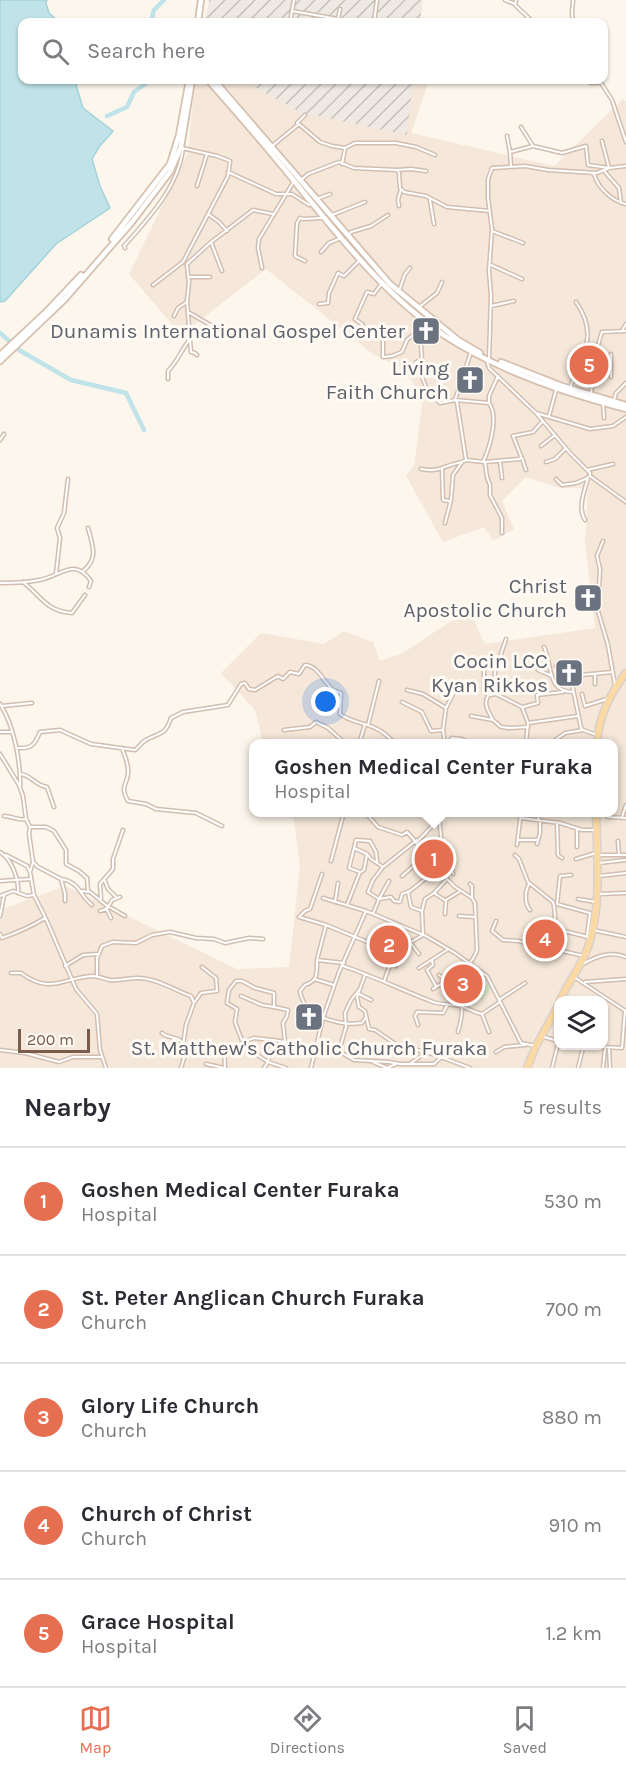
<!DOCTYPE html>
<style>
body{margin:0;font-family:Karla,sans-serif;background:#f7f7f7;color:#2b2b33}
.controls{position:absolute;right:18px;bottom:18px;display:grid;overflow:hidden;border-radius:12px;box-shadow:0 2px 4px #0004}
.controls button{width:54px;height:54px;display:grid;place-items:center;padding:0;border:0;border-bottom:2px solid #e1e1e2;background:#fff;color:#2b2b33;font:30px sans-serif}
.scale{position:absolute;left:18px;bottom:15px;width:72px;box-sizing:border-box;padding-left:6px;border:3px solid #7a5c4d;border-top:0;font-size:16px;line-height:21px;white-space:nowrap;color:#7a5c4d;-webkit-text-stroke:4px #fffaf3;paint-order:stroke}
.you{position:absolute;left:326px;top:702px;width:21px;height:21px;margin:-15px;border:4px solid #fff;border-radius:50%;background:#1a73e8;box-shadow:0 0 0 9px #1a73e833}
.badge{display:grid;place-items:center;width:39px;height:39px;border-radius:50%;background:#e76f51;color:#fff;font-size:20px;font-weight:700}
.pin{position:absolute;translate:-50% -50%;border:3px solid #fff;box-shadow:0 2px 6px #0006}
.popup{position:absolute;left:249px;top:739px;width:369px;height:78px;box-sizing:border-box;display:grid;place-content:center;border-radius:12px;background:#fff;filter:drop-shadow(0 2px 4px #0005);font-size:20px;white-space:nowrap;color:#7c7c81}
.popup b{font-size:22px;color:#2b2b33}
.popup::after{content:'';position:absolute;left:50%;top:100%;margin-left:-12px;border:12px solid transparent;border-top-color:#fff}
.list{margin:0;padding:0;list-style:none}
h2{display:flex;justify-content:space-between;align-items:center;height:78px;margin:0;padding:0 24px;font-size:26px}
h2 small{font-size:20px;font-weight:400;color:#7c7c81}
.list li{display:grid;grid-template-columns:39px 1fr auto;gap:18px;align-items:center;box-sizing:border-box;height:108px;padding:0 24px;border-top:2px solid #e1e1e2}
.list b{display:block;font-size:22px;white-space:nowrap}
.list p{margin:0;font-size:20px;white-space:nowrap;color:#7c7c81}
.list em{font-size:20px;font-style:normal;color:#7c7c81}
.icon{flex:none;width:33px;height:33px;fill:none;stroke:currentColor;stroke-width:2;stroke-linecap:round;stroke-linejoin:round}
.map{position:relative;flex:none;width:626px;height:1068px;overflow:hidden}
.search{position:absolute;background:#fff;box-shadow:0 2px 4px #0004;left:18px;right:18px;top:18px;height:66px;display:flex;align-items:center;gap:15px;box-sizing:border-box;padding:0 21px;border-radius:12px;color:#7c7c81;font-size:22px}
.sheet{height:618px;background:#fff}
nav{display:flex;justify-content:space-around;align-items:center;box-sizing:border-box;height:84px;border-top:2px solid #e1e1e2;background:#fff;font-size:16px;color:#7c7c81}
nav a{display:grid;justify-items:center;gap:3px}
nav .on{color:#e76f51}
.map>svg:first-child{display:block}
</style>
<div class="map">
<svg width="626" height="1068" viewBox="0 0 626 1068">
<defs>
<pattern id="industrial-furrows" width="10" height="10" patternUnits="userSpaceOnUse" patternTransform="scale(1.5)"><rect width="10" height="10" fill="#efe9e4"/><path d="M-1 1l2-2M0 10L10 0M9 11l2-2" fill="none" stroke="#c7c0bb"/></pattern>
</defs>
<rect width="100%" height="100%" fill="#fdf6ec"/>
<path fill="#f5e8da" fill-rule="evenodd" d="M195 80H429L411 133 554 166 623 99 626 101V1068H0V910L65 886 237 969 289 967 300 867 293 813 614 812V744L263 743 255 710 221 673 261 633 324 644 344 631 373 642 380 661 403 653 469 609 485 644 595 628 585 544 588 488H560L526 477 502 501 514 529 493 541 484 527 443 542 406 476 414 466 423 397 402 368 374 355 266 269 181 335 129 274 188 152ZM558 1000H604V1046H558Z"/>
<path fill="url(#industrial-furrows)" d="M209 0H423L420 22H205Z
M246 80H413L407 135 300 112 255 87Z"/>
<path fill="#d8ecc9" d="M479 977 492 987 482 1000 469 990Z"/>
<path fill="#bfe3e8" stroke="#a5d3da" stroke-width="1.5" d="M0 0H47L46 3 49 13 56 19 53 22H22V80H81L76 85 83 108 113 131 99 147 92 159 100 186 110 208 56 244 5 301 0 302Z"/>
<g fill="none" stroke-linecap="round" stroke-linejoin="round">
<path stroke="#bfe3e8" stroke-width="4.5" d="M151 22 154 10 164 0
M107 116 127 107 134 92 151 80
M0 333 19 350 71 380 126 393 144 430"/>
<g stroke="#d1beb0" stroke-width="5">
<path id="minor" d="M505 0 515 4
M516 0 515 5 533 22
M573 0 572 13 573 22
M292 11 338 19 340 9
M254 20 274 22
M290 22 294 0
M374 22 377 0
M582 80 591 83H601L612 100 626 142
M297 123 305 115
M521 127 533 146 562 153 586 146 588 165 609 168 602 141
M507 136 510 152
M272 146 299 124 320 142 332 146 345 148 355 143H396L416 147 435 155
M342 164 345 149
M511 166 510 152 533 146
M397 170 411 169 426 171
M228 172 276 194H292L309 205
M605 172 619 188 621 203
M591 173 594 174C598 188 612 201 626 204
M301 180 308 174 339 162 354 168 397 170 399 173 400 188 404 192 426 196 447 207 490 211
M197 186 207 154
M317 199 330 194
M430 200 434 224
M399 206 398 200 401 189
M208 214 219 222 227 231
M332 215 365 202
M492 231 523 243
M348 236 351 232 371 226 388 215
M211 242 222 271
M125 248 124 246C149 218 179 186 183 148
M321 252 329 243 341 238
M305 261 295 256 297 223 300 218 303 219 322 218
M187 264 210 243 253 210 273 214
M491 265 522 279
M187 266 189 282 187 301 191 352 195 353 197 355
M262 268 258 248 259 239 294 181
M188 277H210
M153 285 183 262 228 176 230 161 217 156 182 148
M399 291 405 274 410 268
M319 304 328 303 329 293 338 273 344 276 359 261
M491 306 514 301
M419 307 437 293 442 282
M188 312 212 326V334
M174 316 178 308 187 302
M426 322 420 329 422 360 416 362 426 387 440 403 455 400 457 402 466 460
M363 325 355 319 367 292 374 294 382 283
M622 331 626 324
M383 333V357L392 356 402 352 407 340 420 329
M471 352 455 400 489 403
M611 354V377
M489 358 491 295 489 271 492 229 488 198V179L492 168 525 166 548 170 597 173 609 168 626 166
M487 361 489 368 536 413 570 453 590 473V476L626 502
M596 368H610
M168 379V371C177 362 182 349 190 339
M570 388C581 354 600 337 576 302
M591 393C594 372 595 351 602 332L626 331
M614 400 616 393 626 383
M603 403 604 418
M536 413 590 429 613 426 626 417
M549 416 556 390
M0 440 4 434
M541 446 555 435
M522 458 526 470
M500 461 502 478
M483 462C490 447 499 417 489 403V396L498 376
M485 462 487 477 490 485V495L502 518V533
M546 462 555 459 566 448
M442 468 443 500 449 501
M421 469C438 473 445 465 462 462
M587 470 613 464
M556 479 562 485 576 483 588 478
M585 520C577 507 585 491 588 477
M445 523 451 500 453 475 462 462 466 460 485 462 520 459 521 456 513 436 533 432 543 421
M603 541 597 556 600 569 598 611 608 645 615 685
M82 572C99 559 93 547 88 528
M56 574 60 538 57 528 64 513 68 479
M23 582C42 597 46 611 72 613L85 595
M0 583C13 583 26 583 39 580 60 577 74 556 91 581L89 587
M544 647C553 666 546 691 573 692
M556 666 572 684 581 728 583 730 597 735
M577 666 581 675 613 672
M538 670 552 676
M484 671V692L489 695 496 694 522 707 528 723 526 744
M595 675V684
M572 684 581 675
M407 690 423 694 446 708
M493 693 495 672 506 639
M582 694 585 706 607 699
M488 696C483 705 489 712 493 720
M402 702 422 712 431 731 443 730 445 744
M0 704C14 725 21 763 20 787
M2 706 32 703
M523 707 538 703 537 695 563 692
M471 716 493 720 501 727 509 728 528 727
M528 723 578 716
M368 725 379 681
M284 730 310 727 316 722 328 728 346 744
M443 730 446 708 454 692
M0 732H11
M551 743 565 733 583 730
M359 744 365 724
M446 744 452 738 462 739 469 744
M18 748C32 749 35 744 40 732L60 730 91 744 135 750C139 747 142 742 146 740 160 732 165 736 171 718L183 712 228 705 241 684 245 683 249 689 255 690 278 676 283 679 290 672 299 674 305 665C317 665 323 681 332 689 332 689 340 693 341 693L340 714C350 722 366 723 377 729 386 733 390 740 397 744
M122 748C125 757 129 764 128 773 128 784 119 785 128 801L146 804 156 809 196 813 222 826
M0 754 19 785 23 796 26 819 30 827 29 834 33 862 30 872 34 895 47 921 76 989 97 1014 100 1050 106 1068
M20 774C32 775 34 785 47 787L54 807
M365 812 378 827 402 835 407 832 415 841
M601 812 608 817 626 818
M314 813 315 812
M4 816C12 816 18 821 26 819
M622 817 626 805
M521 818 560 823 582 830H594
M538 820 539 812
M557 823 558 855 562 858
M30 827H46L54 831 66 850V864L79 871 87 878 88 891
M577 829V847
M519 840H537
M618 841 619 855
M537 844 540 833V820
M517 845 521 812
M354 848 367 854 371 859 383 867
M0 852C12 859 19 880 18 893
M6 855 27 866 30 872
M515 855 519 859 528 882 553 902C556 910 554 921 556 929L588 937
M599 855H626
M576 859 596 853
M331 861 344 812
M33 862 38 867 61 879 65 894V901
M441 862 450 861 453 874
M599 863 625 860
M438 865 443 855 439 817
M361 872 364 870 367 854
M322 874 310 909 305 911 299 917 326 925 387 950
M571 875 560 876 557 904 590 913 587 936
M402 876 427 854
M599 876 626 873
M61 879C80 882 80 896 92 905
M104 879 108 889 117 898
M0 881 31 879
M389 881 379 899 368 892 373 880 383 867 417 840
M470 884 472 886V898
M529 884C525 891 524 903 530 910
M82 891 90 892 106 905 125 916
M434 893 446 901
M600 894 626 893
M0 896 13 891 27 896 34 895
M323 898 366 911
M101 899 100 884 113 869V859L123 830
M578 899 596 902
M335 902 338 883
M347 905 360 872 349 868 356 840 370 841 376 852 377 862
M106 908 111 918
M100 911 107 909 112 900 120 897
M422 911 425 899 434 893 447 879
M373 914 379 899 391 897 394 901 400 902 402 894 410 891 440 867
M445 914 446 900 459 892
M0 916 4 896
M459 916 475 917
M496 921 492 931 503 940 518 941 584 956
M326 925 317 960 344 963
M593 930 626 937
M541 933 558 931
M0 934 2 938C16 933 32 926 45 918
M383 940 402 947
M410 942 419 954
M397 950 423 935 422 911 411 907 408 892
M317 960C317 973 318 981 305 985L300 991C301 1001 307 1005 309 1013 328 1019 341 1026 362 1023L366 1017
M432 960 433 965 427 970 436 986
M583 964C597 956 610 951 626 957
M65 966 83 955 98 954
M343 966C373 976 402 990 433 1002 442 1005 451 1004 460 1006 468 1008 475 1013 482 1014L500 1002
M419 968 447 950
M11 973H21C51 995 62 978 92 976 99 976 104 979 110 980 120 981 129 978 138 978 156 978 174 990 191 996L194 1003 186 1025 182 1052 185 1055 181 1068
M365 975 357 997 359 1007 365 1011 369 1029 375 1030 397 1045 433 1054 470 1068
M439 975C463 991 466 1005 458 1032
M97 977V958L102 946 113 942 136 943 152 935 170 932 196 938 214 939 225 943 249 938 263 939
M574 977 624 1010
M314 979 334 985
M384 981 390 965 396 966
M585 982 626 979
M433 989C449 978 471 970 477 950L475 903 472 898 455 887 447 879 443 870 416 843 437 821 441 812
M359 994 371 1000
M241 996 262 1005 274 1007
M499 1000 525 983
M194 1003 201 993 217 991 216 978 202 967
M482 1014 489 1032
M418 1025 415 1016 417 1012 443 1013 448 1004
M162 1033C167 1038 179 1037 182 1042
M544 1037 558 1041
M273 1040 285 1042
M243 1042 254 1038 272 1040 268 1062 286 1068
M584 1046 622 1048 625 1010
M609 1048 610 1068
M224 1049 225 1068
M318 1049 342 1053 354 1060 389 1062 400 1064H434L441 1057
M0 1050 25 1053 59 1062 73 1057H102
M496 1052 504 1047 525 1045
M341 1053V1044L346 1027 345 1013 351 1000 359 990
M373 1062 387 1068
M411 1063 421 1056 428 1053
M206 1064 224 1068
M264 1068 268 1062 244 1046 235 1022 237 1009 227 1003 229 990 236 981H242L255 988 274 993V1007L288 1010 287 1016 283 1023 285 1042 316 1052
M311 1068 323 1018 339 972 366 911 426 936 455 953 487 976 521 1043 536 1046
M387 1068 396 1064
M552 1068 558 1044
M578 1068 583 1048 580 1046
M603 1068 605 1048"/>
</g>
<g stroke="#d6c0b0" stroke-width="8">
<path id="secondary" d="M198 22 201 0
M208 80C239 115 270 151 299 187 343 241 387 297 445 336 499 371 564 393 626 409
M214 80 390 284 458 340 480 353
M112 239 170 164 179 135 189 80
M0 355 45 313 81 275
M0 361 65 299 132 222 170 172 181 147 192 80
M501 362 562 386 626 405"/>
</g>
<g stroke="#dad1cd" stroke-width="9">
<path id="primary" d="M597 744C598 719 610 693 626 673
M560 1000C568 982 582 966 588 947 602 907 597 854 596 812
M527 1068 536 1046 558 1006"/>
</g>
<use href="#minor" stroke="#fff" stroke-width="2"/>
<use href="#secondary" stroke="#fff" stroke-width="4.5"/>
<use href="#primary" stroke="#fbd9a5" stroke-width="6"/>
</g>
<defs>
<g id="church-square" transform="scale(1.5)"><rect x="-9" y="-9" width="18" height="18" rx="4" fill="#6b7280" stroke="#fffaf3"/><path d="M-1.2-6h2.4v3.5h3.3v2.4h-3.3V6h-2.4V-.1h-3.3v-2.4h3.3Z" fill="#fff"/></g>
</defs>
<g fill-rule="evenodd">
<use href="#church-square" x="426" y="331"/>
<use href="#church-square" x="470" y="380"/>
<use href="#church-square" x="588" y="598"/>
<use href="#church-square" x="569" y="673"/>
<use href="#church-square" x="309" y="1017"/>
</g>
<g text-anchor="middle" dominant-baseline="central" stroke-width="6" stroke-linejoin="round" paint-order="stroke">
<g font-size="21" fill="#5b616d" stroke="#fffaf3" text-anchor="end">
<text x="405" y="331">Dunamis International Gospel Center</text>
<text x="449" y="368">Living<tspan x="449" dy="24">Faith Church</tspan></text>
<text x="567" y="586">Christ<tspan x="567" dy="24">Apostolic Church</tspan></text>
<text x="548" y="661">Cocin LCC<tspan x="548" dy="24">Kyan Rikkos</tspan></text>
<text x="309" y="1048" text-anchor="middle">St. Matthew's Catholic Church Furaka</text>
</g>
</g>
</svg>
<div class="controls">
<button><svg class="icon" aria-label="layers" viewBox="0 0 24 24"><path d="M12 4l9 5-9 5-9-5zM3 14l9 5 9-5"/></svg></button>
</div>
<div class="scale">200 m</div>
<div class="you"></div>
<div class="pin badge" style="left:434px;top:859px">1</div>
<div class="popup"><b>Goshen Medical Center Furaka</b>Hospital</div>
<div class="pin badge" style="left:389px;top:945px">2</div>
<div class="pin badge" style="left:463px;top:984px">3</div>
<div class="pin badge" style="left:545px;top:939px">4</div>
<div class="pin badge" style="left:589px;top:365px">5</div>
<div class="search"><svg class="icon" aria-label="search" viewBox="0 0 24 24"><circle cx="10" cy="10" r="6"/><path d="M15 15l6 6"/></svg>Search here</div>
</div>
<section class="sheet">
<h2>Nearby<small>5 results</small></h2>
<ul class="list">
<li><span class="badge">1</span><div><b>Goshen Medical Center Furaka</b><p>Hospital</p></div><em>530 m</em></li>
<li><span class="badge">2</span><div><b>St. Peter Anglican Church Furaka</b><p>Church</p></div><em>700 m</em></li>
<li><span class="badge">3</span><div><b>Glory Life Church</b><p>Church</p></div><em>880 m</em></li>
<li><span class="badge">4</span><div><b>Church of Christ</b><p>Church</p></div><em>910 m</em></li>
<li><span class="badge">5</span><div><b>Grace Hospital</b><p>Hospital</p></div><em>1.2 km</em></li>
</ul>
</section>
<nav>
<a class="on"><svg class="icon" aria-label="map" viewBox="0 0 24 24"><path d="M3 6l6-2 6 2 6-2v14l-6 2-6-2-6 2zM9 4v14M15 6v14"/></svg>Map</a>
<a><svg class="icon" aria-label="directions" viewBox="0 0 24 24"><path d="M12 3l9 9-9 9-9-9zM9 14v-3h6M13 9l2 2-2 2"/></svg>Directions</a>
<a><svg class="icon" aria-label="saved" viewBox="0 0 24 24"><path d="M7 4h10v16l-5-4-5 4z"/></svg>Saved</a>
</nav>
